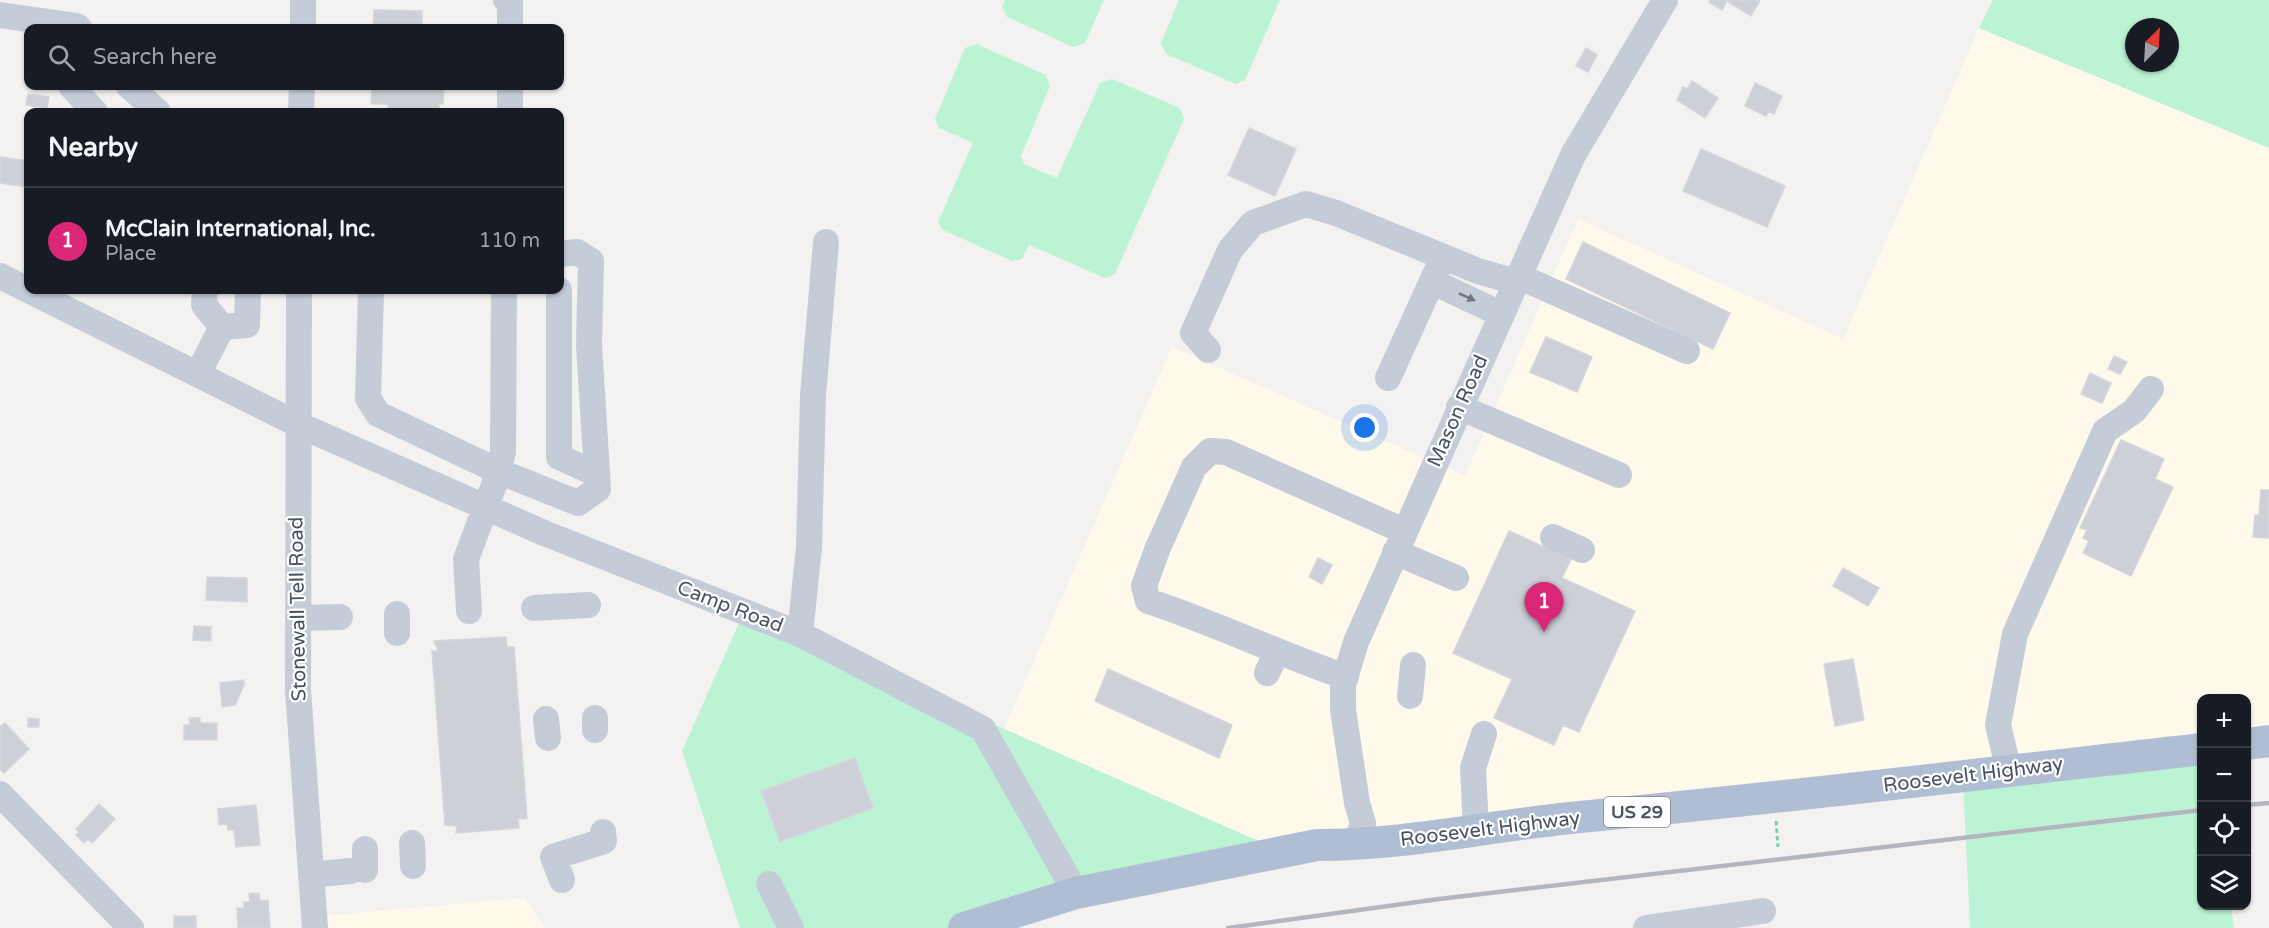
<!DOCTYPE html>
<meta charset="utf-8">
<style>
body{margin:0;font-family:"Varela Round",sans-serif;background:#20242c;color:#f1f3f6}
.controls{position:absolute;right:18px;bottom:18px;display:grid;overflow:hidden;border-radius:12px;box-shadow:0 2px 4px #0004}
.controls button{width:54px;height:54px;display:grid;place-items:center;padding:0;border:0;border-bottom:2px solid #363941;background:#171b24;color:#f1f3f6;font:30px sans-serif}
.compass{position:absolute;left:2125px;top:18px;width:54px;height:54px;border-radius:50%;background:#171b24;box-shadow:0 2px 4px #0004;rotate:24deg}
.you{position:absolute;left:1365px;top:428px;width:21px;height:21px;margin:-15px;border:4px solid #fff;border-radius:50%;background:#1a73e8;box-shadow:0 0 0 9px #1a73e833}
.badge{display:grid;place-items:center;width:39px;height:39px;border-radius:50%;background:#db2777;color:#fff;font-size:20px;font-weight:700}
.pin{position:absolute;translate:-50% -50px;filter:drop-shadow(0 2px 3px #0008)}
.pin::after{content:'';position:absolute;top:32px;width:21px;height:18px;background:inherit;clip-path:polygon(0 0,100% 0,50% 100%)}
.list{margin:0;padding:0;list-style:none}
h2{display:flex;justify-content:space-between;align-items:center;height:78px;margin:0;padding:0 24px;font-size:26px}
h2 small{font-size:20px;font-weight:400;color:#9ea1a6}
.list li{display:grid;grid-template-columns:39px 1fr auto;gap:18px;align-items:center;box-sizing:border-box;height:108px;padding:0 24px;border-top:2px solid #363941}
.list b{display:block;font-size:22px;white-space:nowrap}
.list p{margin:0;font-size:20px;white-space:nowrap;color:#9ea1a6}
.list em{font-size:20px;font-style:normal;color:#9ea1a6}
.icon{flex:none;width:33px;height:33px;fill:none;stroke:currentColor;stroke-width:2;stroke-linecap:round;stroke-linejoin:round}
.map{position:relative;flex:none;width:2269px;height:928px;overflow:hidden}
.search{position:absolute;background:#171b24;box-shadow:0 2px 4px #0004;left:24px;top:24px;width:540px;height:66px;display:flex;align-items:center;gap:15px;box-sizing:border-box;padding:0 21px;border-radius:12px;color:#9ea1a6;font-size:22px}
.panel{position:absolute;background:#171b24;box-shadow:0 2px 4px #0004;left:24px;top:108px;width:540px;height:186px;border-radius:12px}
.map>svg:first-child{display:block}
</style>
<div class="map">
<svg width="2269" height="928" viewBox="0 0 2269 928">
<rect width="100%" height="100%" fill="#f4f1f1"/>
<path fill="#fef9eb" d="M1979 28 2269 148V745L2247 748 2246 698H2202L2201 753 1297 858 1004 729 1172 347 1465 476 1578 219 1843 339Z
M525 898 545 928H320V916Z"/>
<path fill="#bdf3d5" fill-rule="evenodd" d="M1005 0H1104L1085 43 1073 47 1007 17 1002 7Z
M1179 0H1280L1245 80 1236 84 1166 54 1161 43Z
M1993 0H2269V148L1979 28ZM2134 27H2170V63H2134Z
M977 44 1046 75 1050 86 1021 156 1024 164 1057 178 1100 83 1112 79 1180 108 1184 119 1115 274 1105 278 1029 245 1022 259 1012 261 943 230 938 222 973 143 939 128 935 119 965 48Z
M743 614 1297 858 989 928H740L682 751Z
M2201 753 2202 906H2231L2234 928H1970L1963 779Z"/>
<path fill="#cdd0d6" stroke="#d5d6dd" stroke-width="1.5" d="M1710 0H1760L1751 16 1727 1 1722 10 1709 2Z
M374 10 422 11V28H445H373Z
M1586 48 1597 55 1588 72 1576 66Z
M1692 81 1718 98 1705 118 1677 100 1683 87 1687 89Z
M1755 83 1782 96 1774 114 1769 111 1766 116 1745 106Z
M372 86H444L443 104H439V112H388V104H371Z
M28 94 49 97 47 108 26 105Z
M1249 128 1296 149 1275 196 1228 175Z
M1701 149 1785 186 1767 227 1683 191Z
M0 157 28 161V187L0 183Z
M1583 242 1730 313 1713 349 1566 279Z
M1546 337 1592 357 1577 392 1530 372Z
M2114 356 2127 362 2120 374 2108 369Z
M2090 373 2111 383 2102 403 2081 394Z
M2121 440 2164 459 2155 479 2173 487 2131 576 2083 553 2089 541 2083 538 2087 530 2080 528Z
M2261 490H2269V538L2253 537 2255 515H2259Z
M1509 531 1571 559 1562 578 1635 611 1579 732 1563 725 1554 745 1494 718 1512 679 1453 653Z
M1318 558 1332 565 1322 584 1309 577Z
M1843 568 1879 588 1868 606 1833 586Z
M207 577 247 578V602L206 600Z
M194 626 211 627V641L193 640Z
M506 637 507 647H514L527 818 518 819 519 828 456 833 457 826 445 825 432 651H438L434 641Z
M1853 659 1864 720 1835 726 1824 664Z
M1108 669 1232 725 1219 758 1095 701Z
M244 680V685L235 705 222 707 220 683Z
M28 718 39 719V727H28Z
M189 718H200V723H217V740H184V725H190Z
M5 723 29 749 4 773 0 769V727Z
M855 758 873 808 780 842 761 791Z
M99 804 115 819 92 843 88 839 84 843 76 835 79 832 76 829Z
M256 805 260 845 236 847 234 830H228L227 824 219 825 218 809Z
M259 893 260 901 268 900 270 928H238L237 908H244V902H250L249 894Z
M174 916H196V928H174Z"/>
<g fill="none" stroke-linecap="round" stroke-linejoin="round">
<path stroke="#72d4aa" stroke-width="3" stroke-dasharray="4.5 3" stroke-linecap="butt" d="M1776 821 1778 847"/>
<path stroke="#c4ccd7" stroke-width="26" d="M506 0 510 2V28
M0 15 77 26 79 28
M303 28V0
M71 86 95 112
M129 86 158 112
M301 112 302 86
M510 112V86
M0 276 297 424 544 533 800 634 983 729 1076 893
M1518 276 1687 351
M1433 282 1501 314
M205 290 204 305 222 327
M299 290 298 690 315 928
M371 290 368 398 378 414 498 471 578 503 598 489 589 345 591 261 577 252 560 254
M559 290V457L597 474
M222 327 247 325 248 290
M1208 350 1193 333 1230 250 1253 223 1306 204 1336 213 1478 271 1516 282
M198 374 222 327
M1388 378 1443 257
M1459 407 1619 475
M1553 537 1582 550
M1395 552 1456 578
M534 608 588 605
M469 611 466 559 494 485 503 452 504 290
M298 618 340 617
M397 633V614
M800 634 809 547 813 396 826 242
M1267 673 1277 651
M1346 677C1279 654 1215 623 1148 601L1144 586 1157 550 1194 467 1210 451 1226 452 1242 459 1404 531
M1410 696 1413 665
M546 719 548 738
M595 730V718
M2009 771 1998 725 2015 634 2105 431 2134 411 2151 389
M0 794 131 928
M1476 830 1473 768 1484 734
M412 843 413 866
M1356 845 1363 823 1357 803 1343 710V685L1356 642 1573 155 1665 0
M365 849V870
M311 875 350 871
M562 880 553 857 604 841 603 832
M769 884 791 928
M1646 928 1763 911"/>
<path stroke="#afbed2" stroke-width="32" d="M2246 744 2269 741
M964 928 1076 893 1317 845C1402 845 1485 827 1570 818 1781 798 1991 773 2202 749"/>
<path stroke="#b3b6bc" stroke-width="4.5" d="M2246 805 2269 803
M1228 928 1439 899 2202 810"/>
</g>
<defs><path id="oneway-solid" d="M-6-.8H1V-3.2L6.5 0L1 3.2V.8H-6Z" transform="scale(1.5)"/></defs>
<use fill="#6c7784" href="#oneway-solid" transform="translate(1467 297) rotate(24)"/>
<g text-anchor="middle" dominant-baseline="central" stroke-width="4.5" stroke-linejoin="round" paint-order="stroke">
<rect fill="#fff" stroke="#7e8790" stroke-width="1.5" x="1604" y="797" width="66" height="30" rx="4.5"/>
<g font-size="18" font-weight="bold" fill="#475360">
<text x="1637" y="812">US 29</text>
</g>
<g font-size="20" fill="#475360" stroke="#fff">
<text transform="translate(1458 411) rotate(-66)">Mason Road</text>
<text transform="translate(730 607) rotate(21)">Camp Road</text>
<text transform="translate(298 609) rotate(-91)">Stonewall Tell Road</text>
<text transform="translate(1973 775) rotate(-7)">Roosevelt Highway</text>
<text transform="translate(1490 829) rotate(-7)">Roosevelt Highway</text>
</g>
</g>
</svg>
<div class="controls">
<button>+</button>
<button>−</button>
<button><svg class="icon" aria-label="locate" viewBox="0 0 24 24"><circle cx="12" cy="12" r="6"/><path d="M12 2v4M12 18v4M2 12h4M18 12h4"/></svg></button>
<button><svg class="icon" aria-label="layers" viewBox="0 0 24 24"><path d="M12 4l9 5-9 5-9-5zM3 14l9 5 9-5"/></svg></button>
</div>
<svg class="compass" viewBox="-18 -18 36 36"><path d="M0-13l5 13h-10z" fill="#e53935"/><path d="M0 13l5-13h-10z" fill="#9ea1a6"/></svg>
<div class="you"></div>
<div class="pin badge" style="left:1544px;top:632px">1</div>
<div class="search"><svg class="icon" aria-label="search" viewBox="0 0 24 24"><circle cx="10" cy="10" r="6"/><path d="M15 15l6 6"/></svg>Search here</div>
<section class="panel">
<h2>Nearby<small></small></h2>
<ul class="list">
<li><span class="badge">1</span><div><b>McClain International, Inc.</b><p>Place</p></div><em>110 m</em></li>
</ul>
</section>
</div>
